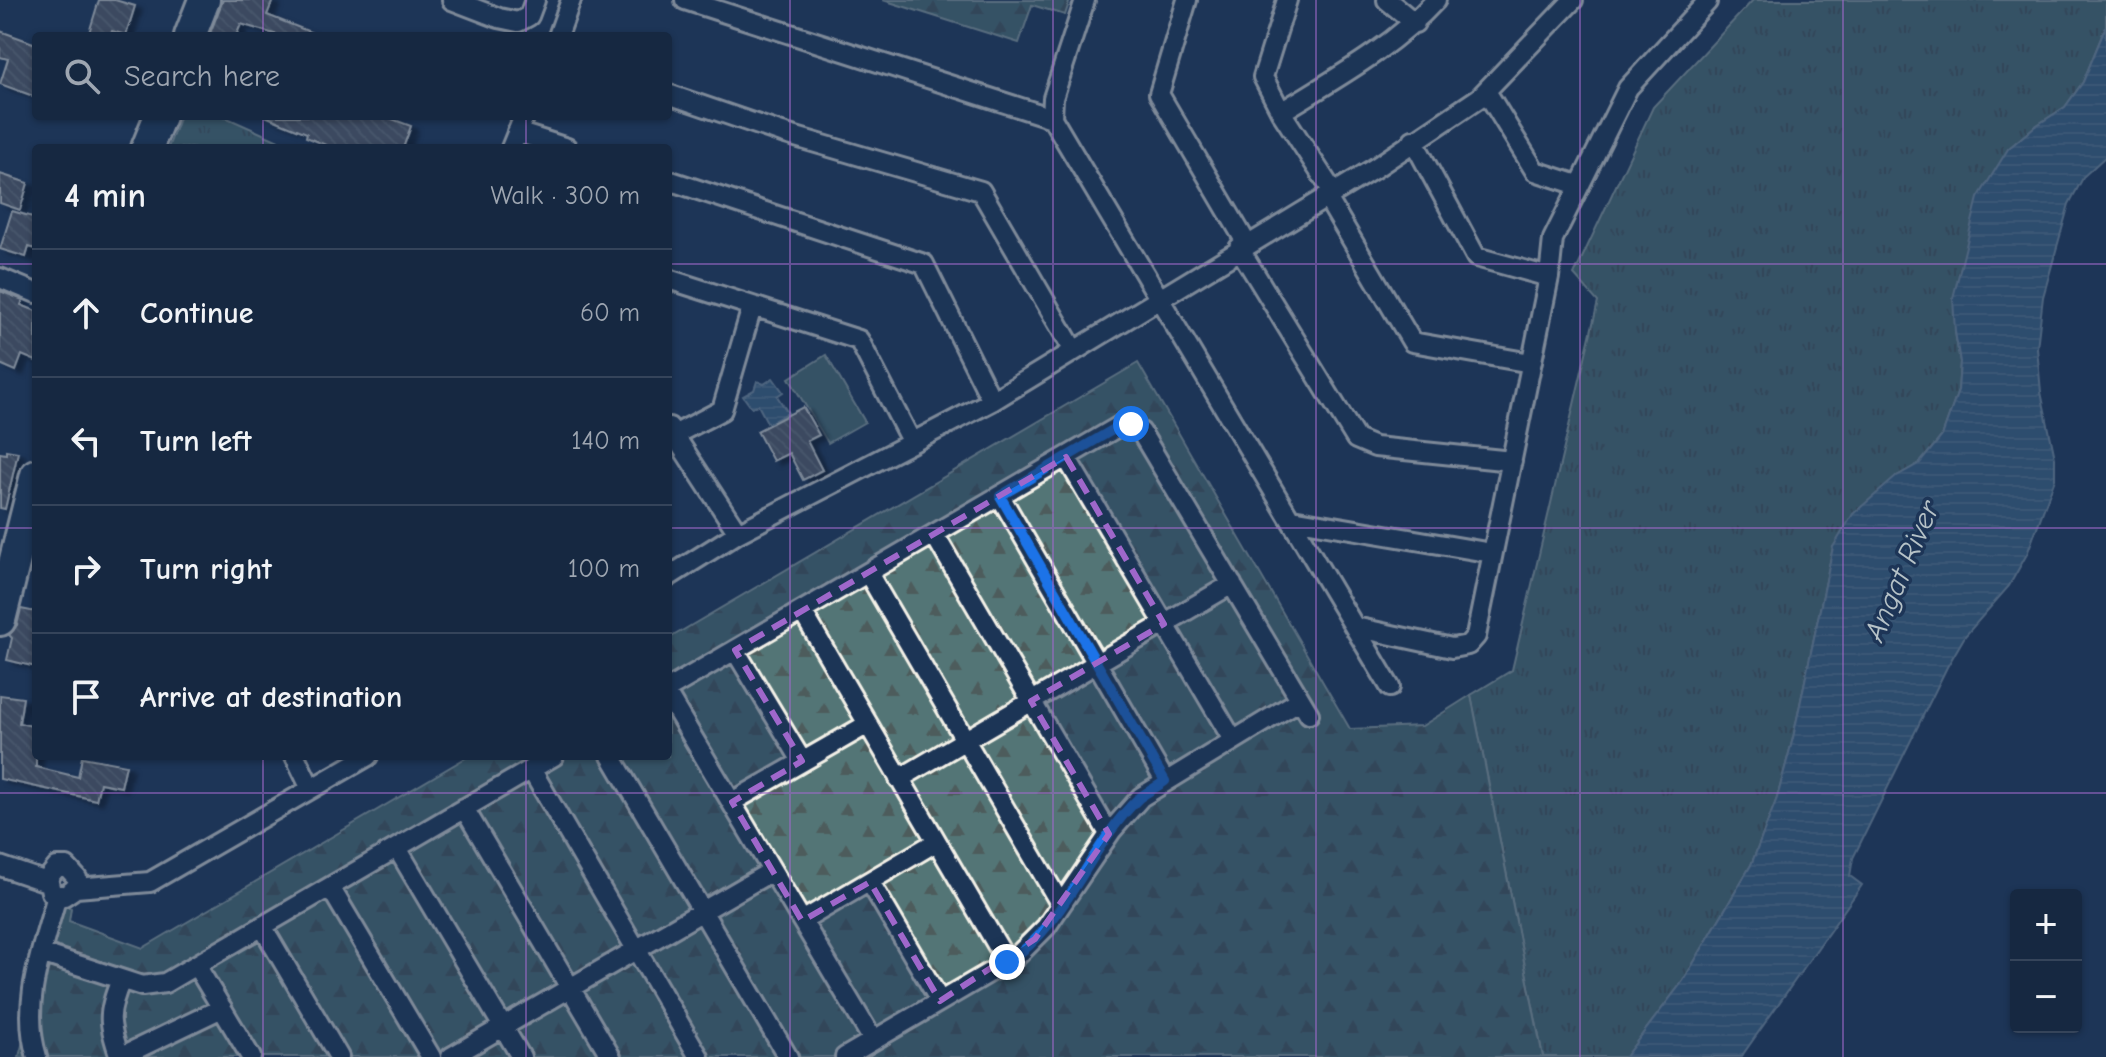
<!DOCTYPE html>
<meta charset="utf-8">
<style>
body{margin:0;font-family:"Comic Neue",sans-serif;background:#1f3048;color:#f1f3f6}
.controls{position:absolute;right:24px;bottom:24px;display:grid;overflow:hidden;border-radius:8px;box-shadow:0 2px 6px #0004}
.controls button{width:72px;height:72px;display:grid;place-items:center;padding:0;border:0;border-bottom:2px solid #35445a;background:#162841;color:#f1f3f6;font:40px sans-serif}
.stop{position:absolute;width:24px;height:24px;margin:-18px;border:6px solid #1a73e8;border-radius:50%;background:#fff}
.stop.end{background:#1a73e8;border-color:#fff;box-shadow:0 2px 8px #0008}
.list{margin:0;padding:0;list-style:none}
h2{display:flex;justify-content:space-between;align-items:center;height:104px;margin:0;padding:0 32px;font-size:34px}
h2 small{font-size:26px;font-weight:400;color:#9ea6b1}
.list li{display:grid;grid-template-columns:52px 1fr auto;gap:24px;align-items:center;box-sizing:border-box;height:128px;padding:0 32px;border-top:2px solid #35445a}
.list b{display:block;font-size:30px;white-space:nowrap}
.list em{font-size:26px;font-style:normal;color:#9ea6b1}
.icon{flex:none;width:44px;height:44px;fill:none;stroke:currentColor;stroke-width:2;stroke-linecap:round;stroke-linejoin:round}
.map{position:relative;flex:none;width:2106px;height:1057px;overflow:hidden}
.search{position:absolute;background:#162841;box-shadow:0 2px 6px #0004;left:32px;top:32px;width:640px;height:88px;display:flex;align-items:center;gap:20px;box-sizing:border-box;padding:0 28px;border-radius:8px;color:#9ea6b1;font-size:30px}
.panel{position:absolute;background:#162841;box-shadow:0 2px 6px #0004;left:32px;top:144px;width:640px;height:616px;border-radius:8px}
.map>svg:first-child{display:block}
</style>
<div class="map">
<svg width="2106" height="1057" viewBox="0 0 2106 1057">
<defs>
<pattern id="grass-tufts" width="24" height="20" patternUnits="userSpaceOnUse" patternTransform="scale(2)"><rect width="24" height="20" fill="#527576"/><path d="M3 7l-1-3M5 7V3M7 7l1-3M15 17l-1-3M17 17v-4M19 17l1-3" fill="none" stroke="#4d5c5c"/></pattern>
<pattern id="forest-firs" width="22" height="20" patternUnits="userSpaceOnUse" patternTransform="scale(2)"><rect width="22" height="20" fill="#527576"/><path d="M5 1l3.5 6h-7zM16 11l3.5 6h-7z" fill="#4d5c5c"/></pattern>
<pattern id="water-rules" width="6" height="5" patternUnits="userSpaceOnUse" patternTransform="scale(2)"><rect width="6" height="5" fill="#436a8a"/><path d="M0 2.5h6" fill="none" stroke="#5f809a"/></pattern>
<pattern id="building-back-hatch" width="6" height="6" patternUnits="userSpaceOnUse" patternTransform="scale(2)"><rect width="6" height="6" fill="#62646c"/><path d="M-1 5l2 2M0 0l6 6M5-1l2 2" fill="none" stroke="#797b81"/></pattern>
<filter id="shadow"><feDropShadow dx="7" dy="4" stdDeviation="2" flood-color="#0009"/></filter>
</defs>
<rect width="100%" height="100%" fill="#1d3557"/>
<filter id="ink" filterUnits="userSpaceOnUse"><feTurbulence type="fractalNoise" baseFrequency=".0125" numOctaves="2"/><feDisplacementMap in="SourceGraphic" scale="16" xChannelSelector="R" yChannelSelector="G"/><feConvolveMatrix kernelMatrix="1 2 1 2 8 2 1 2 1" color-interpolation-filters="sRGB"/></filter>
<g filter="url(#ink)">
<path fill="url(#grass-tufts)" stroke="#a3b3af" stroke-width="2" d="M1753 0H2106V26L2083 82 2065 107 2034 127 2008 149 1955 332 1960 362 1958 391 1942 436 1920 463 1897 476 1833 547 1793 738 1777 798 1751 865 1683 981 1625 1057H1543L1471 695 1512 670 1598 302 1574 275 1653 107Z
M180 116H223L294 148H168Z"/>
<path fill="url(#forest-firs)" stroke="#a3b3af" stroke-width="2" d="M883 0H1070L1065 15 1032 5 1019 43Z
M1138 363 1350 729 1422 726 1471 695 1543 1057H19L58 902 71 908 69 921 143 948 469 756H668V639Z"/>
<path fill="#527576" stroke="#a3b3af" stroke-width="2" d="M826 355 865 422 828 443 789 378Z"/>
<path fill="url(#water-rules)" stroke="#8aa0b0" stroke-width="2" d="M2106 26V156L2084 176 2069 204 2043 297 2037 348 2041 392 2055 458V479L2027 554 2009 586 1965 636 1947 667 1853 858 1850 876 1862 885 1741 1057H1625L1683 981 1751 865 1777 798 1793 738 1833 547 1853 514 1897 476 1920 463 1942 436 1958 391 1960 362 1955 332 1953 298 1978 198 2008 149 2034 127 2065 107 2083 82Z
M773 378 783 392 777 396 788 413 768 424 758 405 751 407 743 396 754 390 757 381 764 384Z"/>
<path fill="url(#building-back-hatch)" stroke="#f4f1e8" stroke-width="2" filter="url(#shadow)" d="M99 0H115L135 6 126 35 112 31 110 36H88Z
M223 0H273L267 15 320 36H281L241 24 236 36H209Z
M0 31 36 44V97L0 84 8 59 0 57Z
M265 116H384L411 126 403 148H333L306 137 307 133Z
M0 174 28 183 20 210 0 203Z
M12 211 36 218V249L29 247 26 257 0 249Z
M0 291 23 300 21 305 36 311V361L22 355 16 371 0 364Z
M803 407 819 435 807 441 822 470 803 480 789 453 773 461 757 431Z
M6 450 18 452 5 509 0 508V453L6 454Z
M21 609 36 612V667L7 660 12 638 9 635 17 625Z
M0 695 23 698 19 723 36 727V767L78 777 82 757 126 765 121 787 100 783 96 800 0 779Z"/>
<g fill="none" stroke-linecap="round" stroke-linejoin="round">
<g stroke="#f4f1e8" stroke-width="24">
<path id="street" d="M452 0 499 18 518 22 529 16 535 0
M685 0 1052 118
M1085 0 1053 98 1052 118 1390 687
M1187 0 1159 94 1247 244
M1287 0 1263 77 1281 112 1333 192
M1387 0 1415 23
M558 36 571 0
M1486 91 1535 171 1578 185
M668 94 782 133 981 191 1074 351
M1281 112C1336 78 1392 48 1436 0
M517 132 567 148
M1413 140 1476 257 1549 277
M511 148 524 116
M668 180 924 264 992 401
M1326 196 1412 342 1531 363
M1239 248 1356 439 1375 447 1512 461
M0 278 36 293
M668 279 859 340 911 441
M669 427 738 533
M674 435 722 410 752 307
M1066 457 1233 740
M1000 496 1165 781
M1292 519 1492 553
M934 534 1109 834
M868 573 1061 905
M668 577 738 533 992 401 1375 168 1479 98 1573 0
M802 611 1007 962
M1355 627 1452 648 1468 645 1476 636 1549 277 1553 239 1628 88 1707 2 1705 0
M735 650 802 761
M668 689 1121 425 1127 424 1141 432 1309 714
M668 696 873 1040
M295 756 311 789
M611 756 788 1057
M531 769 699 1057
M899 779 1232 584
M732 802 868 724
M464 808 611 1057
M397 848 521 1057
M0 866 47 882
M870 882 940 1001
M330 887 431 1057
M76 888 77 878 67 867H57L48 878 51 892 64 896 76 888 150 882 368 756
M802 921 936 842
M262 926 339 1057
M41 953 142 986 165 983 554 756
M196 965 251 1057
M37 1057C20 1003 43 948 57 895
M120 1057 222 1008
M120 1057C108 1023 107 1013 121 980
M451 1057 772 871
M845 1057 1016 957 1046 927 1112 830 1141 797 1300 700"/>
</g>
<g stroke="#f4f1e8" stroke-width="36">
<path id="primary" d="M190 36 204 0
M147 148 160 116
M0 620 36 475"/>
</g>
<use href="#street" stroke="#1d3557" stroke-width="18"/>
<use href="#primary" stroke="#1d3557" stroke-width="30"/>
</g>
</g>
<g fill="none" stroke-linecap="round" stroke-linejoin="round" filter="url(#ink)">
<path stroke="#1a73e8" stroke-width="10" d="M1007 962C1066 927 1089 845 1139 798 1147 792 1157 787 1165 781L1000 496 1121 425 1131 424"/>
</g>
<path d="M0 0H2106V1057H0ZM1066 457 1164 624 1031 701 1109 834 1035 939 940 1001 870 882 802 921 732 802 802 761 735 650Z" fill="#1d3557" fill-opacity=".55" fill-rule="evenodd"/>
<path fill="none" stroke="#9f67cb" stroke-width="6" stroke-dasharray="16 10" stroke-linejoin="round" d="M1066 457 1164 624 1031 701 1109 834 1035 939 940 1001 870 882 802 921 732 802 802 761 735 650Z"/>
<path fill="none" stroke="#9f67cb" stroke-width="2" stroke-opacity="0.55" d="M263 0V36M526 0V36M790 0V1057M1053 0V1057M1316 0V1057M1580 0V1057M1843 0V1057M263 116V148M526 116V148M0 264H36M668 264H2106M0 528H36M668 528H2106M263 756V1057M526 756V1057M0 793H2106"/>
<g text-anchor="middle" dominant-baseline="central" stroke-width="7" stroke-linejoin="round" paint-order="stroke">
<g font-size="30" font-style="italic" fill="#b6c2c7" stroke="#1d3557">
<text transform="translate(1902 571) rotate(-67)">Angat River</text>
</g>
</g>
</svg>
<div class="controls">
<button>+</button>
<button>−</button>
</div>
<div class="stop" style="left:1131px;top:424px"></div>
<div class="stop end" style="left:1007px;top:962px"></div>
<div class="search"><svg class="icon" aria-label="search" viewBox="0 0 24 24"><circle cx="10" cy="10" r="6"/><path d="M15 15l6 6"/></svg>Search here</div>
<section class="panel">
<h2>4 min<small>Walk · 300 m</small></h2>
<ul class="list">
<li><svg class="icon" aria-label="ahead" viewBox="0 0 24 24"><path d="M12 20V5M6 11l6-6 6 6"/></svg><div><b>Continue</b></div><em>60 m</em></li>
<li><svg class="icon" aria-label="left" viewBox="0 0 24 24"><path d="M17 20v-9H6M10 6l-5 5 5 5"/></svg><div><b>Turn left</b></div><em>140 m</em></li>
<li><svg class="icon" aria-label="right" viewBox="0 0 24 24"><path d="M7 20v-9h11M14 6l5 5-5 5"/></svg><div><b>Turn right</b></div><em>100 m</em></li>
<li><svg class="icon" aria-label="arrive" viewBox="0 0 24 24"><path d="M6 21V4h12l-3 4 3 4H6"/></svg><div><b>Arrive at destination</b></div></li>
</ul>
</section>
</div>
